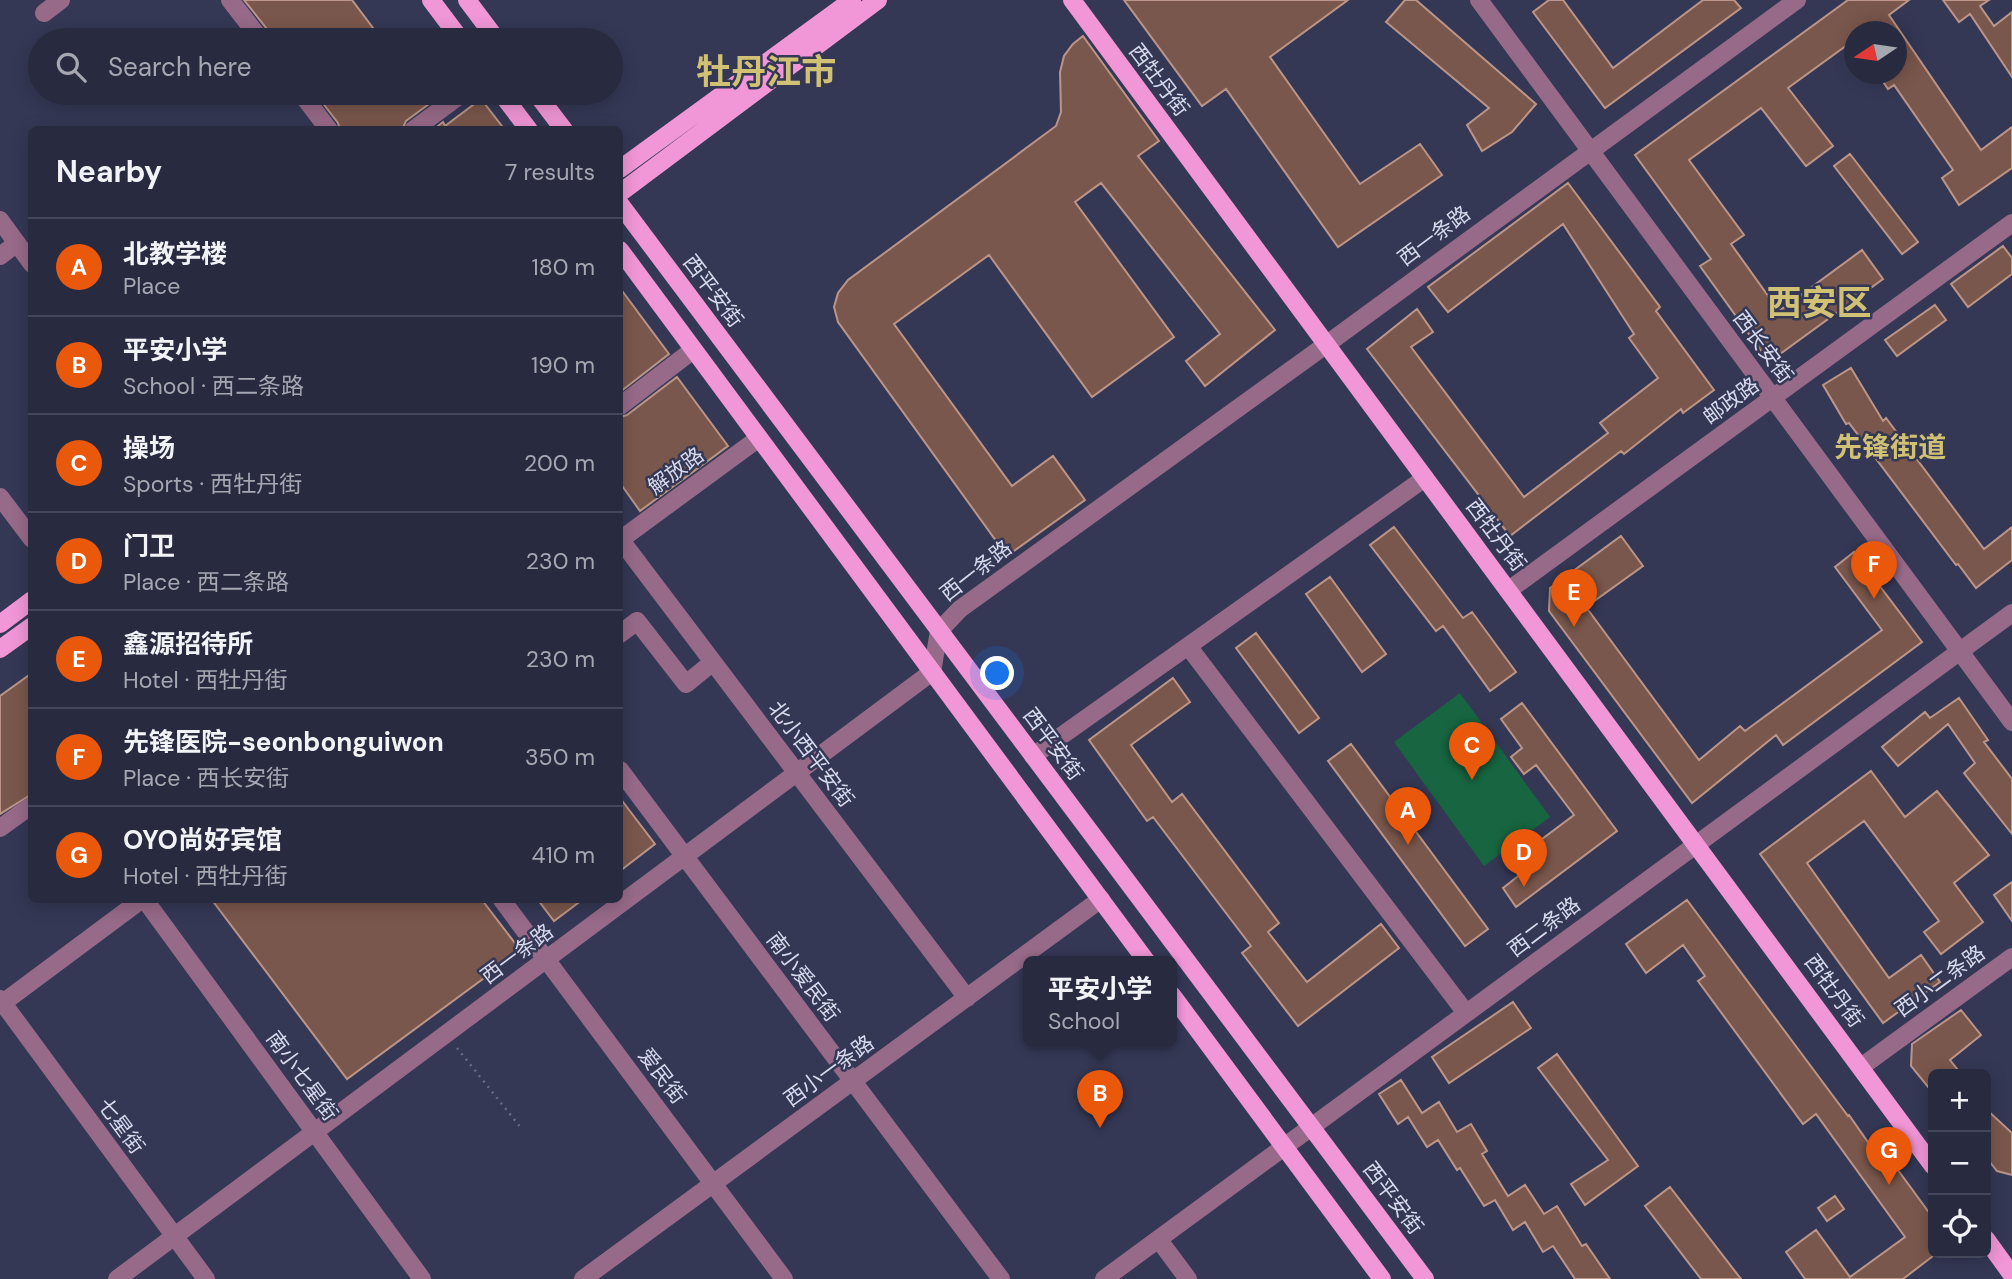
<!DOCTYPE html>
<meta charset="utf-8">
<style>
body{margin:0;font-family:"DM Sans","Noto Sans SC",sans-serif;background:#34364b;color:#f1f3f6}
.controls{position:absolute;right:21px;bottom:21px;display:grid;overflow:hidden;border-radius:10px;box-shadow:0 4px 18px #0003}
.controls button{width:63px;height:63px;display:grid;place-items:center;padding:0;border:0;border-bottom:2px solid #444659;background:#282a40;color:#f1f3f6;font:35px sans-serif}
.compass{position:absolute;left:1844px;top:21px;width:63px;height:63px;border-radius:50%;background:#282a40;box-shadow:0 4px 18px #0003;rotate:257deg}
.you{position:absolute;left:998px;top:674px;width:24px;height:24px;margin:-18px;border:5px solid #fff;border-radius:50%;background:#1a73e8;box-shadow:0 0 0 10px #1a73e833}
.badge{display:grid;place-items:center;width:46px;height:46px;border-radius:50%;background:#ea580c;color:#fff;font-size:23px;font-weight:700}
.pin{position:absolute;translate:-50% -58px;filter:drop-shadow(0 2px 4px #0008)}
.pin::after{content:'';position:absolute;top:37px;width:24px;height:21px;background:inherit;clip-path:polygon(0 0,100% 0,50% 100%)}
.popup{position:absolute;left:1023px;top:956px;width:154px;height:91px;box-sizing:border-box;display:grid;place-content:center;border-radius:10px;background:#282a40;filter:drop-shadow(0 2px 5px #0005);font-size:23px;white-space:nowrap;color:#a5a7b1}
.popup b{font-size:26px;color:#f1f3f6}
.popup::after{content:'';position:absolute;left:50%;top:100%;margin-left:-14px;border:14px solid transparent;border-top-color:#282a40}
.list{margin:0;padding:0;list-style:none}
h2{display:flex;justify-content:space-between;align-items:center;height:91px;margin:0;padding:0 28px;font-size:30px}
h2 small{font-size:23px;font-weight:400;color:#a5a7b1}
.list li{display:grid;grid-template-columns:46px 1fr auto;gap:21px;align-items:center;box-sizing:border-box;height:98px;padding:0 28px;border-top:2px solid #444659}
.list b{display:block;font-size:26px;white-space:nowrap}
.list p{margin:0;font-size:23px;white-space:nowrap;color:#a5a7b1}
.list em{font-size:23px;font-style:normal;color:#a5a7b1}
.icon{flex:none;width:38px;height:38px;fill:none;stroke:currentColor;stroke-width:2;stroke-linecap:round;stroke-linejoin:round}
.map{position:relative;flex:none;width:2012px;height:1279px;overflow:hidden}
.search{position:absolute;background:#282a40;box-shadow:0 4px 18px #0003;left:28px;top:28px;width:595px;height:77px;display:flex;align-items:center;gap:18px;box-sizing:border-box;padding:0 24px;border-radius:38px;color:#a5a7b1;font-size:26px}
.panel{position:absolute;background:#282a40;box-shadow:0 4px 18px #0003;left:28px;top:126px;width:595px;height:777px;border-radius:10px}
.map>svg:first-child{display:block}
</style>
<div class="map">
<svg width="2012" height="1279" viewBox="0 0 2012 1279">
<rect width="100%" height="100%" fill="#353855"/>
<path fill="#176541" d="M1460 693 1550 817 1484 866 1394 742Z"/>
<path fill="#7a574c" stroke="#bc9588" stroke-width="2" d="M244 0H352L382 40H272L270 33Z
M1124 0H1348L1270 57 1360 184 1420 144 1442 175 1338 247 1226 89 1202 106Z
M1405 0H1416L1536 104 1512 132 1482 151 1467 125 1489 108 1386 22Z
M1549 0H1563L1613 68 1703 0H1734L1741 8 1605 108 1533 12Z
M1848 0H1909L1889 15 1981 150 2012 127V168L1959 205 1942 178 1953 170 1894 85 1888 89 1878 74H1896V32H1854V40L1788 88 1833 146 1806 166 1761 108 1689 160 1744 235 1731 244 1779 311 1862 250 1883 279 1769 362 1700 266 1711 259 1635 155Z
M1943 0H1989L1980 6 1994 26 2012 12V77L1970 14 1959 22Z
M1083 36 1159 141 1138 156 1275 330 1205 386 1186 361 1220 334 1101 183 1075 202 1174 337 1092 397 989 255 894 324 1012 486 1053 456 1085 500 1007 556 838 322 834 307 838 293 848 280 1056 126 1061 112 1060 72 1064 56 1073 44Z
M315 93H421L429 104 406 121 402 130H340L338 123Z
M481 99 505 130H433L443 122 445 126Z
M1850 154 1918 242 1902 254 1834 166Z
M1568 183 1660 307 1656 311 1714 390 1683 413 1681 409 1624 454 1621 451 1510 536 1367 349 1417 309 1433 332 1411 347 1524 497 1608 433 1600 423 1658 378 1629 338 1634 334 1563 224 1448 312 1428 287Z
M2003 246 2012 258V274L1968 307 1951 284Z
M620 288 669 354 620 392Z
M1935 305 1946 320 1897 356 1885 340Z
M1851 368 1883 421 1886 418 1984 549 2012 527V560L1976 588 1958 564 1956 565 1849 423 1846 424 1823 385Z
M677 377 728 446 640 511 620 483V417L627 415Z
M1394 527 1463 618 1472 612 1516 672 1490 691 1443 626 1436 631 1370 545Z
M1621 536 1643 566 1586 607 1699 760 1740 726 1745 731 1882 630 1835 567 1854 552 1922 642 1783 745 1776 735 1692 803 1549 611 1550 588Z
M1330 577 1386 654 1362 672 1306 594Z
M1256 633 1319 718 1299 733 1236 648Z
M32 673V794L0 814V696Z
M1173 678 1190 702 1131 745 1172 802 1182 794 1279 923 1268 932 1307 982 1381 924 1399 948 1298 1026 1242 953 1251 946 1153 817 1147 821 1089 740Z
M1959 698 1988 740 1984 742 2012 779V834L1964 773 1975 763 1948 724 1898 766 1882 747 1925 712 1930 718Z
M1522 703 1617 831 1516 907 1503 888 1531 866 1522 854 1574 815 1536 765 1524 774 1511 757 1522 748 1501 719Z
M1351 744 1488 929 1465 946 1328 761Z
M1871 771 1905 817 1937 791 1989 855 1954 883 1983 922 1941 954 1924 932 1939 921 1864 821 1807 863 1889 978 1921 955 1940 982 1883 1023 1760 854Z
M620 798 655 844 620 871Z
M2012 882V921L1994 895Z
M212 900H482L521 951 347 1079Z
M538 900H582L554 921Z
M1687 900 1848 1116 1849 1115 1870 1145 1876 1140 1933 1218V1256L1903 1279H1805L1786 1252 1816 1230 1850 1277 1905 1237 1816 1114 1803 1124 1698 981 1705 976 1683 945 1646 973 1626 944Z
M1513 1002 1531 1028 1449 1083 1432 1057Z
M1961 1010 1981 1035 1950 1060 1961 1074H1933V1093L1911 1066 1912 1044Z
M1557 1054 1638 1166 1585 1205 1571 1184 1608 1160 1538 1068Z
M1401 1080 1422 1113 1439 1102 1457 1132 1471 1124 1487 1151 1482 1154 1508 1196 1525 1185 1544 1214 1557 1206 1582 1246 1586 1244 1610 1279H1575L1553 1246 1543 1252 1525 1222 1513 1230 1495 1200 1484 1206 1460 1168 1457 1170 1438 1140 1427 1147 1408 1117 1398 1124 1379 1094Z
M1986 1109 2012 1133V1175L1997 1171 1986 1157Z
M1670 1187 1741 1279H1701L1645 1206Z
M1835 1196 1844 1209 1827 1221 1818 1208Z"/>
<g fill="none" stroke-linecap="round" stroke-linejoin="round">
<path stroke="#676a84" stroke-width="2.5" stroke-dasharray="2 5" stroke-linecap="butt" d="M457 1048 521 1128"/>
<path stroke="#976a89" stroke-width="18" d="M230 0 261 40
M1479 0 2012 722
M44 13 61 0
M301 93 329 130
M413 130 463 93
M0 220 32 264
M0 256 17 243
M620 406 693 350
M0 497 32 539
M620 539 967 998
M620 540 759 438
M1509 590 2012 223
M620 634 637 621 686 684 713 662
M1188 646 1466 1013
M1033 756 1425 478
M620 770 1001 1279
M0 828 32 805
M145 900 422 1279
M502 900 784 1279
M0 999 206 1279
M0 1005 141 900
M1861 1067 2012 957
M1159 1240 1188 1279
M117 1279 932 672 939 631 960 609 1327 344 1797 0
M583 1279 1101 899
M1104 1279 2012 613"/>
<path stroke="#f196d7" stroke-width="18" d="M431 0 461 40
M467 0 497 40
M1072 0 1933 1166
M501 93 529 130
M536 93 564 130
M620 169 852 0
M620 193 878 0
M620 204 1425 1279
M620 250 1147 962
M0 624 32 600
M0 649 32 626
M1172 995 1382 1279
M1986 1239 2012 1275"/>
</g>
<g text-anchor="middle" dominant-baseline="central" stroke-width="5" stroke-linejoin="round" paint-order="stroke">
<g font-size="21" fill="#d7daed" stroke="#353855">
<text transform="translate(1159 80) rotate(53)">西牡丹街</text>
<text transform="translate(1434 236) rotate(-37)">西一条路</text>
<text transform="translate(713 291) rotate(53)">西平安街</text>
<text transform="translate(1763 347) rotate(53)">西长安街</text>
<text transform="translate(1731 401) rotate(-36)">邮政路</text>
<text transform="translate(676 471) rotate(-36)">解放路</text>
<text transform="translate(1496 535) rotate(53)">西牡丹街</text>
<text transform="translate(976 571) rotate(-38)">西一条路</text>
<text transform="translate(1053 744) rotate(53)">西平安街</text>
<text transform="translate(811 754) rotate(53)">北小西平安街</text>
<text transform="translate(1544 927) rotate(-37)">西二条路</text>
<text transform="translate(517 954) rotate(-37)">西一条路</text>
<text transform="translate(803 977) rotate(53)">南小爱民街</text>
<text transform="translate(1940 981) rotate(-36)">西小二条路</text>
<text transform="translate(1834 991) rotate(54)">西牡丹街</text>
<text transform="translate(829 1071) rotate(-36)">西小一条路</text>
<text transform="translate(302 1076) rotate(54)">南小七星街</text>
<text transform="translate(662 1076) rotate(53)">爱民街</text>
<text transform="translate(121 1126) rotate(54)">七星街</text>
<text transform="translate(1393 1198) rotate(53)">西平安街</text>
</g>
<g font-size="28" font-weight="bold" fill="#d1c174" stroke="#353855">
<text x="1890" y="447">先锋街道</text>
</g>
<g font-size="35" font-weight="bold" fill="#d1c174" stroke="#353855">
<text x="766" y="72">牡丹江市</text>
<text x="1819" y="303">西安区</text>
</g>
</g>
</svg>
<div class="controls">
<button>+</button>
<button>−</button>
<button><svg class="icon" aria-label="locate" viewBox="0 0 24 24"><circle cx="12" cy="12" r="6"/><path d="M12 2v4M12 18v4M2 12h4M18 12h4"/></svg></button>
</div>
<svg class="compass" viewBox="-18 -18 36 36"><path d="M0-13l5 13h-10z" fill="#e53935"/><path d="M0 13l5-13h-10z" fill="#a5a7b1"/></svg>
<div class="you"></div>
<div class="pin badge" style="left:1408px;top:845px">A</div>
<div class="pin badge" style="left:1100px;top:1128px">B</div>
<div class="popup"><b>平安小学</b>School</div>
<div class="pin badge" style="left:1472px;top:780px">C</div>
<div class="pin badge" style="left:1524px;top:887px">D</div>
<div class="pin badge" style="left:1574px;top:627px">E</div>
<div class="pin badge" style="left:1874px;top:599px">F</div>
<div class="pin badge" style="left:1889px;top:1185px">G</div>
<div class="search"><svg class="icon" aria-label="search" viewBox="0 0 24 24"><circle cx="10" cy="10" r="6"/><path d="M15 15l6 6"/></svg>Search here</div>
<section class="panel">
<h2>Nearby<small>7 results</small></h2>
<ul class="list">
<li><span class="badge">A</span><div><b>北教学楼</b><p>Place</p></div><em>180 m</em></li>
<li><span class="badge">B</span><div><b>平安小学</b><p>School · 西二条路</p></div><em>190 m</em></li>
<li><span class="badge">C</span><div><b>操场</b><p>Sports · 西牡丹街</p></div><em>200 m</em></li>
<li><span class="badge">D</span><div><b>门卫</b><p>Place · 西二条路</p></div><em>230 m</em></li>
<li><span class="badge">E</span><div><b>鑫源招待所</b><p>Hotel · 西牡丹街</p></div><em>230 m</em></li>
<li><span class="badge">F</span><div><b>先锋医院-seonbonguiwon</b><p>Place · 西长安街</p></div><em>350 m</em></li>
<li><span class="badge">G</span><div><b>OYO尚好宾馆</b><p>Hotel · 西牡丹街</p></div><em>410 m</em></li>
</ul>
</section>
</div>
